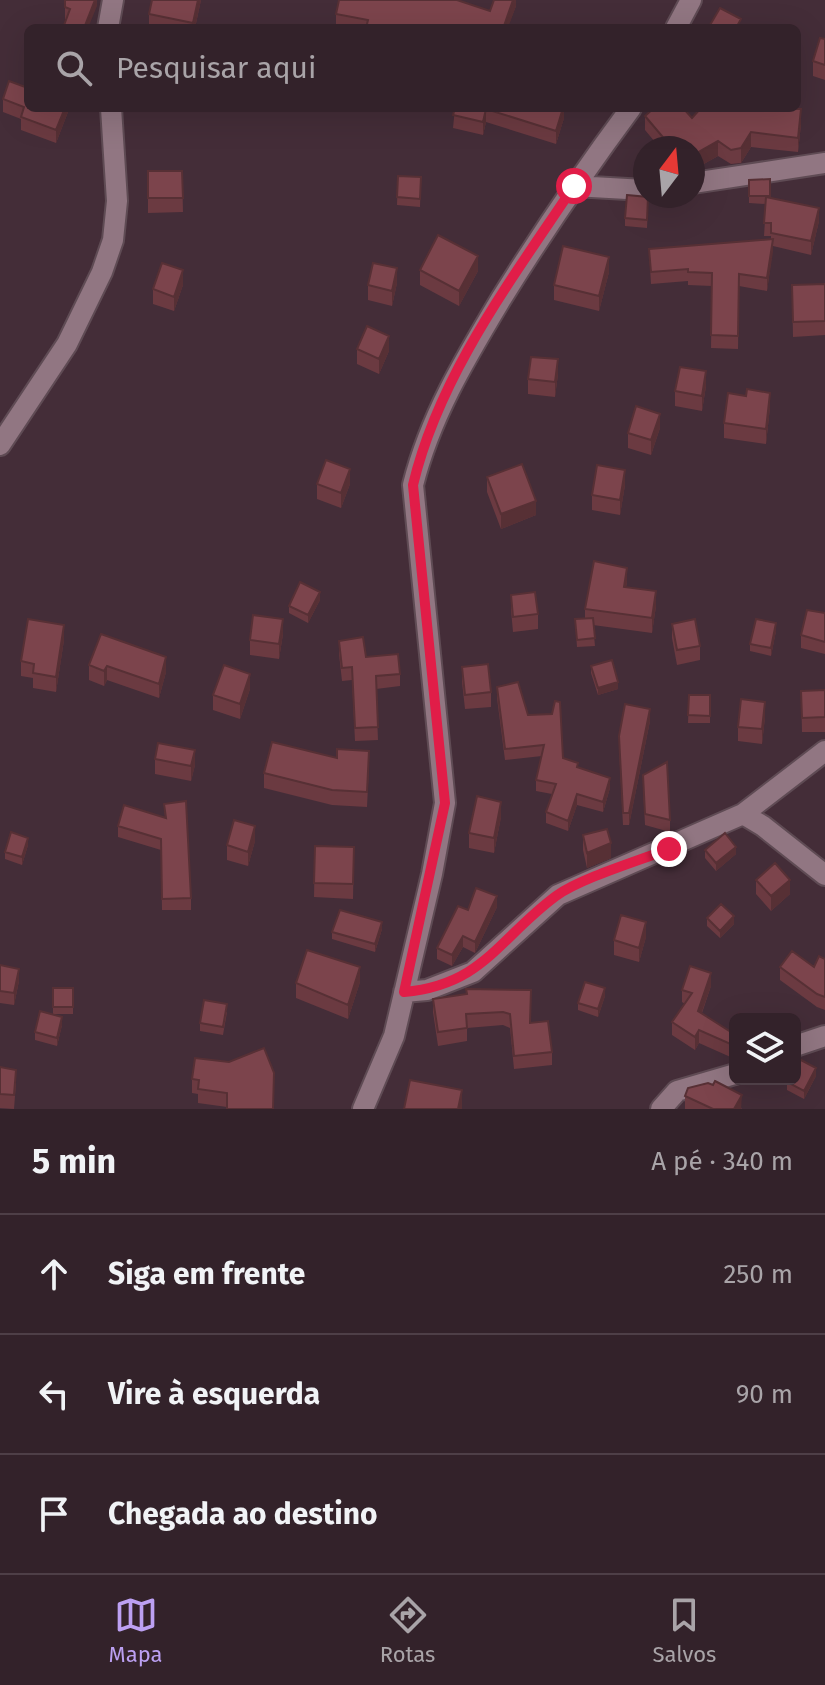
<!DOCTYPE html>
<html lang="pt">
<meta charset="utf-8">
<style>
body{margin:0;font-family:"Fira Sans",sans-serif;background:#3e2f36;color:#f1f3f6}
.controls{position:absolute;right:24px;bottom:24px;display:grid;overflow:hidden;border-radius:12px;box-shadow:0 8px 32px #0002}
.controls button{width:72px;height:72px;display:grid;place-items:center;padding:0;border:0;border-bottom:2px solid #4e3f47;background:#33222a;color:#f1f3f6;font:40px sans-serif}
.compass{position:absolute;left:633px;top:136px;width:72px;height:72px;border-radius:50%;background:#33222a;box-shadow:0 8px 32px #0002;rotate:16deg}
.stop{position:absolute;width:24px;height:24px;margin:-18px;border:6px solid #e11d48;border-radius:50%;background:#fff}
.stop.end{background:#e11d48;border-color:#fff;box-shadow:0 2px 8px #0008}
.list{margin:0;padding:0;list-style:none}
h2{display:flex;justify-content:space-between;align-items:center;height:104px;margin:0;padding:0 32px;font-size:34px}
h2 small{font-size:26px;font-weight:400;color:#a9a4a8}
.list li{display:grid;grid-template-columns:52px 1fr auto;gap:24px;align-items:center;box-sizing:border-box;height:120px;padding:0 32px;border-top:2px solid #4e3f47}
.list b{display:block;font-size:30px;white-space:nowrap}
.list em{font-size:26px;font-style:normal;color:#a9a4a8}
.icon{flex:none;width:44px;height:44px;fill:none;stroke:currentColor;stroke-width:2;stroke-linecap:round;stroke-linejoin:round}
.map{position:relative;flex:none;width:825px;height:1109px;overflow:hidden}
.search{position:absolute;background:#33222a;box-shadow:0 8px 32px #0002;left:24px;right:24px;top:24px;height:88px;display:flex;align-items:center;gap:20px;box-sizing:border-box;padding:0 28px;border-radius:12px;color:#a9a4a8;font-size:30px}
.sheet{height:464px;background:#33222a}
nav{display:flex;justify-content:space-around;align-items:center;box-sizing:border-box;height:112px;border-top:2px solid #4e3f47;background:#33222a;font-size:22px;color:#a9a4a8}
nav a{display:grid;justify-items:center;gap:4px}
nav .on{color:#bca0f2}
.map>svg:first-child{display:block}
</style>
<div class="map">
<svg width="825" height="1109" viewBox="0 0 825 1109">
<rect width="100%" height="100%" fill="#442d38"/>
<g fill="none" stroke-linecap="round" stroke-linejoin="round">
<g stroke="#5f4b54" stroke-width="24">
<path id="street" d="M108 28 113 0
M676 28 691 0
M693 183 825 163
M574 186 645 190
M0 445 67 344 102 272 113 240 117 201 111 108
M743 814 763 826 825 875
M404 992 427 990 473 972 558 895 743 814 825 751
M795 1046 825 1036
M363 1109 394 1036 432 874 445 803 413 485C430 417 465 359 501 299 542 233 585 170 631 108
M661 1109 677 1091 735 1074"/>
</g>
<use href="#street" stroke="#917682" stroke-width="20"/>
</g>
<path fill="#6b3a41" d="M65 0H97V6L66 19H65Z
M152 0H201L195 28H149V14Z
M516 0V6L508 26 516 28H342L336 27V14L490 11Z
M825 39V80L813 76V61Z
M3 99 68 108V112L56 143 21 130V119L3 112Z
M455 108H564V118L556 144 486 122 483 135 453 128Z
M645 116 801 124 798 152 751 147 741 163 731 164 718 156 693 170V148H660L645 130Z
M148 171H182L183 212 148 213Z
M398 176 421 177 420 207 397 205Z
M770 179V198L819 221 811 255 773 246 767 291 739 286 738 349 711 348 712 286 688 285V281L651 284 649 249 771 239V236H764L766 204 749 203V180Z
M648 205 647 228 625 226V218Z
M420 270 478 271 459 306 420 285Z
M609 272 599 311 554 300V285Z
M397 283 392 306 368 300V285Z
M825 284V335L793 337 792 285Z
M183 285 174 311 153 304V289Z
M357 349 389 351 379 374 357 364Z
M558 374 555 397 528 394V379Z
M706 386 702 411 675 406V391Z
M746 396 770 407 766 444 724 438V423Z
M660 428 651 455 628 448V433Z
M487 477 536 515 501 529 487 492Z
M317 484H350L341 508 317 499Z
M625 485 620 515 592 510V495Z
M627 582 626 587 656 606 652 633 593 625 595 646 577 647 575 619 585 618V609Z
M511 595 538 614V629L513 632 511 610Z
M320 600 308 623 289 613V606Z
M825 613V654L801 648V635Z
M672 624 700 646V660L677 665 672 638Z
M776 631 771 656 750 651V644Z
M101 634 166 672 159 698 107 680 104 686 89 680V665Z
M283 634 279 659 250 655V640Z
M64 640 56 692 33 688V678L21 676V661Z
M339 641 366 657 400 674V686L376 689 378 740 355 741 352 680 342 681 339 654Z
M591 666 618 689 598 695 591 673Z
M462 667 491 692V707L465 709 462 682Z
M497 687 528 715 563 758 610 788 603 812 577 805 568 831 546 823V812L552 794 536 791V780L542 756 505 760 497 698Z
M250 689 240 719 213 710V695Z
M825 690V732H802L801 691Z
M689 695H710V723H688Z
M765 717 762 744 738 741V727Z
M650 721 629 825H623L619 748Z
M155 759 195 765 191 781 155 774Z
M369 766 367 807 332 805 264 788V773Z
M643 786 670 820V832L645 825Z
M164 804 191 898V910H162L161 850 118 837V826L165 817Z
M501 817 494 853 469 848V833Z
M583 835 611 858 587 868 583 850Z
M255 841 248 866 227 860V845Z
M28 845 22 865 5 859V852Z
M315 846 354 847 353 899 314 897Z
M705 850 736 854 716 871 705 858Z
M756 880 790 894 771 911 756 894Z
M497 907 475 953 463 947 452 966 437 959V948L468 910Z
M707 918 734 924 720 938 707 926Z
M382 929 375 952 332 939V932Z
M646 937 639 962 614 955V940Z
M825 959V1010L817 1007 780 980V967H814Z
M0 965 19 981 14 1005 0 1003Z
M360 982 348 1019 296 998V983Z
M711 986 702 1013 731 1032 735 1023V1059L699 1043 695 1050 672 1035V1022L685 1004 682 1002V990Z
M53 988H73V1014H53Z
M466 994 531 1023 552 1052V1065L514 1069 510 1028 503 1025 467 1028V1041L438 1046 433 1012V999Z
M605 996 598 1017 578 1010V1003Z
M227 1012 223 1035 200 1031V1023Z
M62 1025 57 1046 35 1040V1032Z
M229 1062 227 1107 198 1103V1094L192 1093V1079Z
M0 1067 16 1083 14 1109 0 1108Z
M816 1076 804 1099 787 1090V1082Z
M685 1096 742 1108 741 1109H685Z"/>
<path fill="#573035" d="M95 0H97V6L88 28H84Z
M198 0H201L195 28H193Z
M513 0H516V6L508 28 504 26Z
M65 108H68V112L56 143V130Z
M563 108H564V118L556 144V131Z
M486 109V122L483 135V122Z
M801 109V124L798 152V138Z
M751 132V147L741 163V148Z
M718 141V156L693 170V155Z
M819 208V221L811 255V241Z
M773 239V252L767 291V278Z
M478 256V271L459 306V291Z
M609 257V272L599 311V296Z
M397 268V283L392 306V291Z
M183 270V285L174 311V297Z
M389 336V351L379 374V359Z
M558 359V374L555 397V382Z
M706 371V386L702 411V396Z
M770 393V407L766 444V429Z
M660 414V428L651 455V440Z
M350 469V484L341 508V493Z
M625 470V485L620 515V500Z
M536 501V515L501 529V514Z
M627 568V582L624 602V587Z
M656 591V606L652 633V618Z
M320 592V600L308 623V615Z
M283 619V634L279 659V644Z
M776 623V631L771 656V648Z
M64 625V640L56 692V677Z
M166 657V672L159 698V684Z
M107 666V680L104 686V671Z
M250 674V689L240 719V704Z
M618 682V689L598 695V688Z
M765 702V717L762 744V729Z
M650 709V721L629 825V813Z
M195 750V765L191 781V766Z
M610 778V788L603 812V802Z
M577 794V805L568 831V821Z
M501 802V817L494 853V838Z
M255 826V841L248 866V852Z
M28 838V845L22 865V857Z
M611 843V858L587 868V853Z
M736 847V854L716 871V863Z
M790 880V894L771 911V896Z
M497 896V907L475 953V942Z
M734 916V924L720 938V931Z
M382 922V929L375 952V944Z
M646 922V937L639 962V948Z
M463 936V947L452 966V955Z
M360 967V982L348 1019V1005Z
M19 969V981L14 1005V993Z
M711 973V986L698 1023V1011Z
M605 988V996L598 1017V1009Z
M62 1017V1025L57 1046V1038Z
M699 1030V1043L695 1050V1037Z
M816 1068V1076L804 1099V1091Z
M462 1090V1109H458Z
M742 1095 741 1109H734Z"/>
<path fill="#7c444c" stroke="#573035" stroke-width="2" d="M65 0H95L84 28H63L70 9 65 7Z
M152 0H198L193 23 149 14Z
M339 0H457L490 11 494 0H513L504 26 516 28H366L368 20 336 14Z
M720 8 741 19 736 28H716L710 25Z
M820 38 825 39V65L813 61Z
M9 81 28 88V108H65L56 130 21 117 24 107 3 99Z
M455 108H563L556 131 486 109 483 122 453 115Z
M654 108H683L692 118 701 108 801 109 798 138 751 132 741 148 731 150 718 141 693 155V148H672L645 116Z
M148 171H182L183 198H148Z
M398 176 421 177 420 199 397 197Z
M770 179V196H749V180Z
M627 195 648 197 647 220 625 218Z
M766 197 819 208 811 241 771 233V223H764Z
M438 235 478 256 459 291 420 270Z
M773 239 767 278 739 274 738 336 711 335 712 273 688 272V269L651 272 649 249Z
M563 246 609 257 599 296 554 285Z
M162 263 183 270 174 297 153 289Z
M373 263 397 268 392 291 368 285Z
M825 284V321L793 322 792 285Z
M367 326 389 336 379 359 357 349Z
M531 357 558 359 555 382 528 379Z
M680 367 706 371 702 396 675 391Z
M747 389 770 393 766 429 724 423 728 393 746 396Z
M636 406 660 414 651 440 628 433Z
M326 460 350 469 341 493 317 484Z
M522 464 536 501 501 514 487 477Z
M597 465 625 470 620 500 592 495Z
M594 561 627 568 624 587 656 591 652 618 585 609Z
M300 582 320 592 308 615 289 606Z
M535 592 538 614 513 617 511 595Z
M807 610 825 613V642L801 635Z
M253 615 283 619 279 644 250 640Z
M593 618 595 638 577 640 575 619Z
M28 619 64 625 56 677 33 673 34 664 21 661Z
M695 619 700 646 677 650 672 624Z
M756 619 776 623 771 648 750 644Z
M101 634 166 657 159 684 107 666 104 671 89 665Z
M363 637 366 657 398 654 400 674 376 676 378 727 355 728 352 667 342 668 339 641Z
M612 660 618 682 598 688 591 666Z
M488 664 491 692 465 695 462 667Z
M224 665 250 674 240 704 213 695Z
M518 682 528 715 552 714 555 701 560 702 563 758 578 763 577 767 610 778 603 802 577 794 568 821 546 812 556 784 536 780 544 745 505 749 497 687Z
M825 690V717L802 718 801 691Z
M689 695H710V716L688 715Z
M741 699 765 702 762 729 738 727Z
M625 704 650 709 629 813H623L619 736Z
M272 742 337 758V749L369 751 367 792 332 790 264 773Z
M158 743 195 750 191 766 155 759Z
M667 762 670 820 645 814 643 775Z
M477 796 501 802 494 838 469 833Z
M186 801 191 898 162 899 161 839 118 826 124 805 166 818 164 804Z
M234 820 255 826 248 852 227 845Z
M607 829 611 843 587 853 583 835Z
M11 832 28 838 22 857 5 852Z
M725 833 736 847 716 863 705 850Z
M315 846 354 847 353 884 314 883Z
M775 863 790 880 771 896 756 880Z
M476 888 497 896 475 942 463 936 452 955 437 948 458 906 468 910Z
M721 904 734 916 720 931 707 918Z
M340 910 382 922 375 944 332 932Z
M621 915 646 922 639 948 614 940Z
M307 950 360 967 348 1005 296 983Z
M792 951 814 967 819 956 825 959V997L817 994 780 967Z
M0 965 19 969 14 993 0 991Z
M690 966 711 973 698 1011 731 1032 735 1023V1046L699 1030 695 1037 672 1022 692 993 682 990Z
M585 982 605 988 598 1009 578 1003Z
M53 988H73V1007H53Z
M466 989 531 990 530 1023 548 1021 552 1052 514 1056 510 1014 503 1012 466 1014 467 1028 438 1032 433 999 467 994Z
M204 1000 227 1004 223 1027 200 1023Z
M40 1011 62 1017 57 1038 35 1032Z
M739 1014 750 1019H737Z
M264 1048 274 1073 273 1109H227V1093L198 1089 199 1080 192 1079 195 1058 229 1062Z
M799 1059 816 1068 804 1091 787 1082 789 1079H795V1067Z
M0 1067 16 1070 14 1095 0 1094Z
M410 1080 462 1090 458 1109H404Z
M715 1081 742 1095 734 1109H713L685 1096 688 1088 708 1083 713 1085Z"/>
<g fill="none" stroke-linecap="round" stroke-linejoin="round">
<path stroke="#e11d48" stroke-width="10" d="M574 186C512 279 439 375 413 485L445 803 404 992C483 985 499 938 556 896 581 878 638 861 669 849"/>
</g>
</svg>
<div class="controls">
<button><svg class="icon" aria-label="layers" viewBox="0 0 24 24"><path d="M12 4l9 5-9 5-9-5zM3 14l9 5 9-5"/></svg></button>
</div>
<svg class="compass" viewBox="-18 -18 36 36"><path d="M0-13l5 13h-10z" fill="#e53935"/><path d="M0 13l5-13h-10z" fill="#a9a4a8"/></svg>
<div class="stop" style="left:574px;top:186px"></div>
<div class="stop end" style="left:669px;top:849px"></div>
<div class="search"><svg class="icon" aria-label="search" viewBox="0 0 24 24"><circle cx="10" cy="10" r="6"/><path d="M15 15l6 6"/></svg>Pesquisar aqui</div>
</div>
<section class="sheet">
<h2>5 min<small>A pé · 340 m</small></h2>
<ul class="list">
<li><svg class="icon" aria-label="ahead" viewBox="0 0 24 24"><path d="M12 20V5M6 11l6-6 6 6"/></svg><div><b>Siga em frente</b></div><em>250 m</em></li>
<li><svg class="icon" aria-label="left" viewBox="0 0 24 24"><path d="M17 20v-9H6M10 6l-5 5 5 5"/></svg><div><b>Vire à esquerda</b></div><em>90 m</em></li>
<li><svg class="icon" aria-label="arrive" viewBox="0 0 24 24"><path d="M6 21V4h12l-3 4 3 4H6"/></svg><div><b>Chegada ao destino</b></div></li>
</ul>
</section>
<nav>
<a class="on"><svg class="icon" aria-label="map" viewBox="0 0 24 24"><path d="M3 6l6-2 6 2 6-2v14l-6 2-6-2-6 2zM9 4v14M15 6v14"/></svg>Mapa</a>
<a><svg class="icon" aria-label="directions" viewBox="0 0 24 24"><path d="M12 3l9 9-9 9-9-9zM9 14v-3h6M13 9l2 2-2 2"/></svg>Rotas</a>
<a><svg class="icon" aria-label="saved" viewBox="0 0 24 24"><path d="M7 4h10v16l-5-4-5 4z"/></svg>Salvos</a>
</nav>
